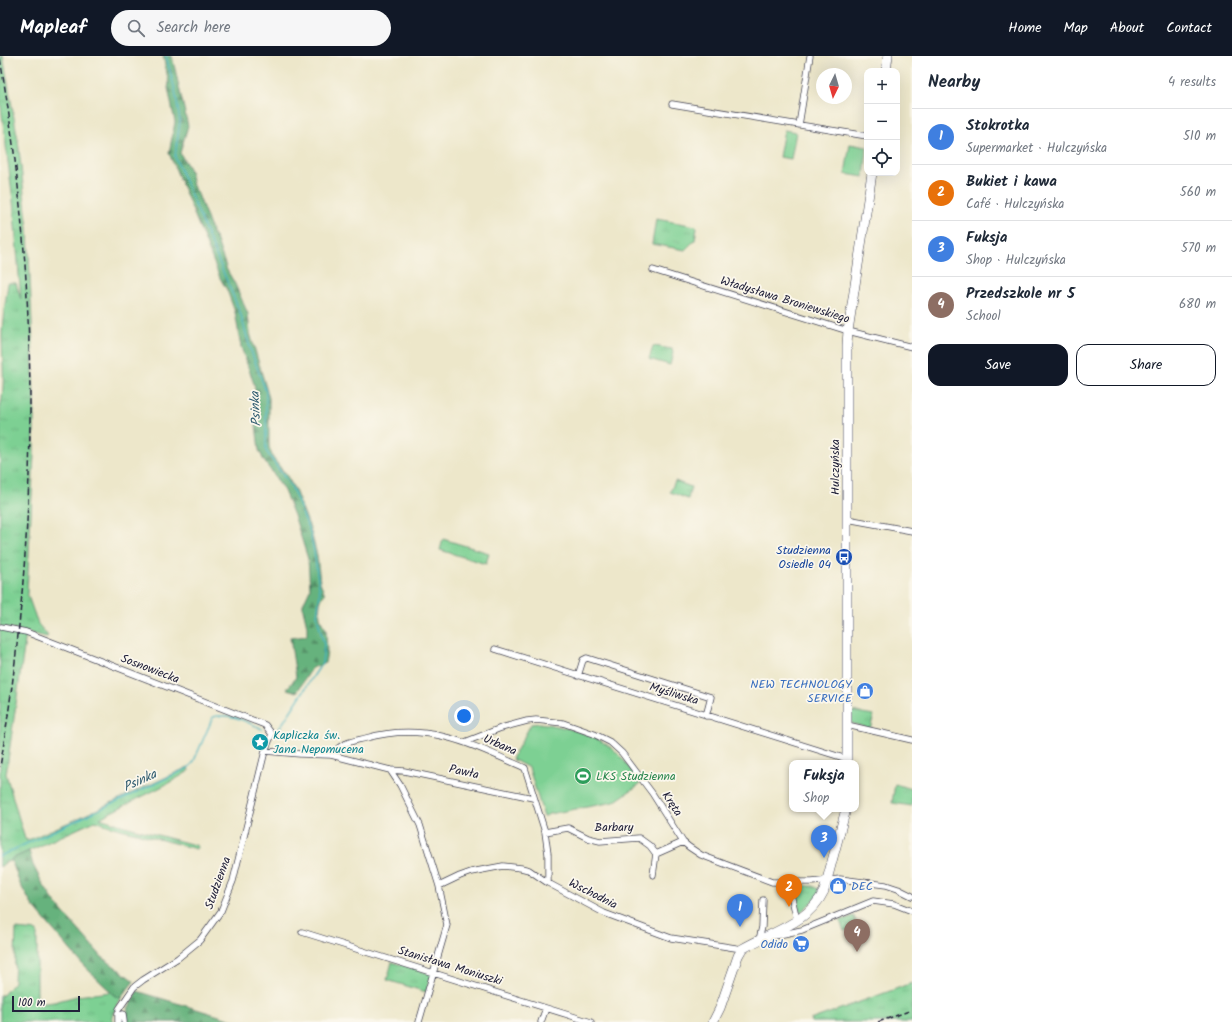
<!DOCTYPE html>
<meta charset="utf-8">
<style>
body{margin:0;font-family:Kalam,sans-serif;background:#f6f6f7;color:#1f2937}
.controls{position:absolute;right:12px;top:12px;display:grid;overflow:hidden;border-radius:8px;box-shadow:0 4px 16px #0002}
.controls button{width:36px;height:36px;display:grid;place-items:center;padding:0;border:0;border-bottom:1px solid #e0e1e3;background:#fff;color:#1f2937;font:20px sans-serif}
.compass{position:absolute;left:816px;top:12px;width:36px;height:36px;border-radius:50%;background:#fff;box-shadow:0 4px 16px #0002;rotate:185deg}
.scale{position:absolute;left:12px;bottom:10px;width:68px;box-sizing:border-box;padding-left:4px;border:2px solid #22223b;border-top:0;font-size:11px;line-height:14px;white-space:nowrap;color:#22223b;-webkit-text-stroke:3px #fbf7ec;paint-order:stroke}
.you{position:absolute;left:464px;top:660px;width:14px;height:14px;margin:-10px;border:3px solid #fff;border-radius:50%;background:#1a73e8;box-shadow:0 0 0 6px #1a73e833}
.badge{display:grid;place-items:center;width:26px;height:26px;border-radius:50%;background:#111827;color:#fff;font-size:13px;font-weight:700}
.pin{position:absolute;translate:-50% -33px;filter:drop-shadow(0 1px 2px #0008)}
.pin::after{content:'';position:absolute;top:21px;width:14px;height:12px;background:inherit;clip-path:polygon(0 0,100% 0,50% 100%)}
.popup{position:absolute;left:789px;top:704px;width:70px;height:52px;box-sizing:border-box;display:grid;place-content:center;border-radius:8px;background:#fff;filter:drop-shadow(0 1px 3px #0005);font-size:13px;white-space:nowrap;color:#747a83}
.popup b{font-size:15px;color:#1f2937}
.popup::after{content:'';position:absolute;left:50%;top:100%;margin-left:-8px;border:8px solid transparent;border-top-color:#fff}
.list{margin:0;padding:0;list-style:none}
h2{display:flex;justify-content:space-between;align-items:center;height:52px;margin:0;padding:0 16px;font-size:17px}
h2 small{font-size:13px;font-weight:400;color:#747a83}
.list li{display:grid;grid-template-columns:26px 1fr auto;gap:12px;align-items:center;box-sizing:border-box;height:56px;padding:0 16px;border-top:1px solid #e0e1e3}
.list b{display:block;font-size:15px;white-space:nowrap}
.list p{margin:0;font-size:13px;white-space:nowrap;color:#747a83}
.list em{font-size:13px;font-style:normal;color:#747a83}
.actions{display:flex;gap:8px;padding:12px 16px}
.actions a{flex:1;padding:9px 0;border:1px solid #111827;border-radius:12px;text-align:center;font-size:14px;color:#111827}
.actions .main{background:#111827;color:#fff}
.icon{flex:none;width:22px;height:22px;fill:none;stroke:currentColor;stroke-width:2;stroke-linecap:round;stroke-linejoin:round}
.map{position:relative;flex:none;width:912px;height:966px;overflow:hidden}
header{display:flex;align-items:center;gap:24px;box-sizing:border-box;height:56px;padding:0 20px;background:#111827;color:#fff}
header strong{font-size:19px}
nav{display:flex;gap:22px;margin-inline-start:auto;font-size:14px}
.search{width:280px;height:36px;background:#f6f6f7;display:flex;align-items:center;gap:10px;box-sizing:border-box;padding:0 14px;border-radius:22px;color:#747a83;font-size:15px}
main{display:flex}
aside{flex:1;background:#fff}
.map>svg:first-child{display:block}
</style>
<header>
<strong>Mapleaf</strong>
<div class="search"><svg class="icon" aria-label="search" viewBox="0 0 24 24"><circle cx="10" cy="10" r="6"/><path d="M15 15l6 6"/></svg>Search here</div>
<nav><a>Home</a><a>Map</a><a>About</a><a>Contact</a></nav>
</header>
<main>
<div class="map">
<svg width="912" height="966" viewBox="0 0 912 966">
<defs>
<pattern id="grass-tufts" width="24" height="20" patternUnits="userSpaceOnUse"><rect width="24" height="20" fill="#7dd093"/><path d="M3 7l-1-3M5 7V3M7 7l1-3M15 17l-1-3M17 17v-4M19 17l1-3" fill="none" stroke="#6cb280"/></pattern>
<pattern id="forest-firs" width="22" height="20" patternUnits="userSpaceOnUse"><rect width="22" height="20" fill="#66b27d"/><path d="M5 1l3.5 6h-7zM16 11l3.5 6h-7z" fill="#549068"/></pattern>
<pattern id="park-crowns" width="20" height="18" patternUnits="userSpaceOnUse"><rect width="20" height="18" fill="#7dd093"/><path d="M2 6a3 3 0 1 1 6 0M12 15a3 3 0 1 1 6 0" fill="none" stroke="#6cb280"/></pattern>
</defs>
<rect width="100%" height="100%" fill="#fbf7ec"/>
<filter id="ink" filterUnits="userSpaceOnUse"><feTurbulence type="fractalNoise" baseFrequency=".025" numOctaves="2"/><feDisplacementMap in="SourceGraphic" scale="8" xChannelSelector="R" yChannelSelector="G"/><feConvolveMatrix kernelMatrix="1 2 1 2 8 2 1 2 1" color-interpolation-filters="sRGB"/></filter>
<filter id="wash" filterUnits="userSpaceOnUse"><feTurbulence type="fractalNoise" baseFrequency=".012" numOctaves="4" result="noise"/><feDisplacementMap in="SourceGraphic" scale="16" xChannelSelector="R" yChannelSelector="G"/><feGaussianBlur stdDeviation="0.9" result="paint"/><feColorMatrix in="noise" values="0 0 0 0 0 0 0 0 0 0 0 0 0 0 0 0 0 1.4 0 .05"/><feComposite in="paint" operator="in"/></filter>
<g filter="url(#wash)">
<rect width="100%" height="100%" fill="#ede7ca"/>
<path fill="url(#grass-tufts)" stroke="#507967" d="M0 0H3L18 84 28 173 32 268 34 346V398L27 537 38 568 48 580 47 581 0 570V352C6 328 2 304 2 280 2 262 6 244 8 227H16L21 244 13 145 0 43Z
M656 163 696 170 697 171 695 184 685 194 652 188Z
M653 290 672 293 673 297 670 309 649 303Z
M675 425 691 431 688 443 670 436Z
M0 572 26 578 6 718 25 783 28 784 72 765 188 711 189 715C161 733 129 746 100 762L121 769 198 790 196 793 113 771 95 765 11 803 12 805 6 806 0 811Z
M851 655 874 659 870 673 851 667Z
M895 728 912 733V750L892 747Z
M792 830H814L820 834 816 842 800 857 795 834H793Z
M16 873 37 875V948L54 946 77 940 110 936 115 940 121 942 112 960V966H0V939H3L14 926Z
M392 906 432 918 426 936 387 924Z
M912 927V966H811L810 964Z"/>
<path fill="url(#forest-firs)" stroke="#446a5c" d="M163 0H172L188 70 180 97 190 114 193 130 198 138 213 178 217 185 227 214 235 228 248 258 250 277 269 342V391L273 402 287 420 295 434 310 472 317 499 320 526 325 538C317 545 318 566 326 572L327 596 325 607 312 612 297 636 287 633 296 621 290 582 307 580V570L303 553V548L310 533 308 503 295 462 284 435 274 419 264 405 259 394 256 369V340L254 328 241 291 235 256 227 234 220 222 199 170 169 97 175 66 168 32 169 27Z
M29 795 33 809 44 830 56 848 102 901 134 925 121 942 115 940 84 910 32 849 20 828 11 803Z
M137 935 239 966H162L157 965 155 966H126V957Z"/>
<path fill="url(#park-crowns)" stroke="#507967" d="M854 860 858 871 844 875 840 865Z"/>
<path fill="#7dd093" stroke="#507967" d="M784 74 796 76 791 103 779 101Z
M850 88 867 91 864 121 845 118Z
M443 483 489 497 486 508 440 494Z
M540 667C566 671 597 678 616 696 626 705 633 718 640 728L614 746 549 758 544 761 529 712 512 703 531 668Z"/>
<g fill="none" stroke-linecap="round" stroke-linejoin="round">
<path stroke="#42b1be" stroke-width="1.5" d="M166 0 175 34 180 65 175 101 240 256 250 292 266 336V395L292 432 310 476 314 495 320 538 317 560 324 589 322 607 279 673
M0 800 188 712 193 707 213 661C231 656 247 666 262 673"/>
</g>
</g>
<g filter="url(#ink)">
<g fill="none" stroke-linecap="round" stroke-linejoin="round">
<g stroke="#404050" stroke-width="7">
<path id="street" d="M672 48 867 80
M799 69 810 0
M653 214 848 275 912 291
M847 463 912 475
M1 571 26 576 265 669 272 678 265 695 233 825 221 855 200 884 178 902 143 924 134 931 119 953
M495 593 847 703
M578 620 583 604 587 602 711 641 706 660
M847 669 912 684
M465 686 501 672 527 665 536 664 563 667 594 678 610 686 622 697 652 737 683 786 689 791 701 799 772 826H812L840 823 886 829 898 833 912 840
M265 695 300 698 331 699 390 714 404 715 533 742
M331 699C335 696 338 691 343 689 349 685 359 684 366 682 427 665 471 688 525 712L545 776 548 798V827
M390 714 400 729 420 769 439 830 447 869 419 966
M545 776 568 772 588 782 600 785 639 782 650 790 656 798
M653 819 656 798 683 786
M788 826 797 864
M439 830 460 820 471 816 503 810 521 812 529 814 548 827 604 857 671 882 742 893
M302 876 591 966
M774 880 802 874 873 845 894 848 912 855
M759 884 762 871 763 844
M118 957V966
M123 958 124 966
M541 966 546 952"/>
</g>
<g stroke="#404050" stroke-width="10">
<path id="primary" d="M886 15 888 0
M847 707V289L848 275 872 117
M713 966 720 952 738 900 742 893C771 876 809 867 824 835L846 753"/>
</g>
<use href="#street" stroke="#fff" stroke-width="5.5"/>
<use href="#primary" stroke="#fff" stroke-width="9"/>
<path stroke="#22223b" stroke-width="1.5" stroke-dasharray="6 3" stroke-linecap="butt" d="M0 3C41 238 39 477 0 711
M878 966 912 954"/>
</g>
</g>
<defs>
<g id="bus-disc" transform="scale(0.9)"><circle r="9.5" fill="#1a4fb4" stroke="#fbf7ec"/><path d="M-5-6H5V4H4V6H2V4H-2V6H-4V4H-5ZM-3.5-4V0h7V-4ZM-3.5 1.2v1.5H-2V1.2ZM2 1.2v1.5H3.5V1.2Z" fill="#fff"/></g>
<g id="shop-disc" transform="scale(0.9)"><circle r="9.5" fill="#3f7fe0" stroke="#fbf7ec"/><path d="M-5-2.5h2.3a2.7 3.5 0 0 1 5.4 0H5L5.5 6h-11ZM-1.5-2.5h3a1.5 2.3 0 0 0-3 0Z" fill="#fff"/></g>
<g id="sight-disc" transform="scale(0.9)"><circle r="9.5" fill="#0f9aa8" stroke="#fbf7ec"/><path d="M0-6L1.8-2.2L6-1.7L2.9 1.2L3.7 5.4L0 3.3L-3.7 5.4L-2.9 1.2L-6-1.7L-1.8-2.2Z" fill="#fff"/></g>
<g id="stadium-disc" transform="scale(0.9)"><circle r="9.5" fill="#2e9e5b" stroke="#fbf7ec"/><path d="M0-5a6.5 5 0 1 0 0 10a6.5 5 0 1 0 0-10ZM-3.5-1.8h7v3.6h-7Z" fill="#fff"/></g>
<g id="supermarket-disc" transform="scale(0.9)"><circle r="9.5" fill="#3f7fe0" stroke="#fbf7ec"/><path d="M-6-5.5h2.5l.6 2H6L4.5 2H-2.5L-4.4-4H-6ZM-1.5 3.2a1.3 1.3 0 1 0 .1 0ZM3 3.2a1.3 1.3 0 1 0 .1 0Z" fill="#fff"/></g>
</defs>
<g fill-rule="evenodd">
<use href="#bus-disc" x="844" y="501"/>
<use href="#shop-disc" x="865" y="635"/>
<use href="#sight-disc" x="260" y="686"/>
<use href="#stadium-disc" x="583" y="720"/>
<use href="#shop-disc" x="838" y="830"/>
<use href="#supermarket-disc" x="801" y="888"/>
</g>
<g text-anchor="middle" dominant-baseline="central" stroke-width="3.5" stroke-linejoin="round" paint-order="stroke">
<g font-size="12" fill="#22223b" stroke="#fbf7ec">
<text transform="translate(785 244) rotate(17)">Władysława Broniewskiego</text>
<text transform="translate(835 411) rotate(-90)">Hulczyńska</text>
<text transform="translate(150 613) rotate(21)">Sosnowiecka</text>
<text transform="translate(674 638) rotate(17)">Myśliwska</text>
<text transform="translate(500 689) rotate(23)">Urbana</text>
<text transform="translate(464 716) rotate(12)">Pawła</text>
<text transform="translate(672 748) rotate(57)">Kręta</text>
<text x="614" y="771">Barbary</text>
<text transform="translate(218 827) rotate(-70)">Studzienna</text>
<text transform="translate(593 838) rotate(27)">Wschodnia</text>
<text transform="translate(450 910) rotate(17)">Stanisława Moniuszki</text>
</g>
<g font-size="12" fill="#164399" stroke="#fbf7ec" text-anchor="end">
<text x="831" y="494">Studzienna<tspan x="831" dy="14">Osiedle 04</tspan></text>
</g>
<g font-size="12" fill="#366cbe" stroke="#fbf7ec" text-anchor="end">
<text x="852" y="628">NEW TECHNOLOGY<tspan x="852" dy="14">SERVICE</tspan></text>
<text x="851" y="830" text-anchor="start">DEC</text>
<text x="788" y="888">Odido</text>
</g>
<g font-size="12" fill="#0d838f" stroke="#fbf7ec" text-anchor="start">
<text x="273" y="679">Kapliczka św.<tspan x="273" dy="14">Jana Nepomucena</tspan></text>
</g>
<g font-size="12" fill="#27864d" stroke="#fbf7ec" text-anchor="start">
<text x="596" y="720">LKS Studzienna</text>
</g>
<g font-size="13" font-style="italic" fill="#2f5b6f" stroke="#fbf7ec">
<text transform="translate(256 353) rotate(-93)">Psinka</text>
<text transform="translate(140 725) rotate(-25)">Psinka</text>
</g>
</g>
</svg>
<div class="controls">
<button>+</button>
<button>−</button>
<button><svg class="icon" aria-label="locate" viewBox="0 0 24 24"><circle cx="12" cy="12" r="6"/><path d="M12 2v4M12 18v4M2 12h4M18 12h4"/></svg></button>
</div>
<svg class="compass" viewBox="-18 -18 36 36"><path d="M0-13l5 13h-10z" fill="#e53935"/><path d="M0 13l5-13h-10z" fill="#747a83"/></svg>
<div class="scale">100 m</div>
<div class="you"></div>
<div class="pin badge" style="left:740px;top:871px;background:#3f7fe0">1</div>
<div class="pin badge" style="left:789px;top:851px;background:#e8710a">2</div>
<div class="pin badge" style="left:824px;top:802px;background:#3f7fe0">3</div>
<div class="popup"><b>Fuksja</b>Shop</div>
<div class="pin badge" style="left:857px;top:896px;background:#8d6e63">4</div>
</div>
<aside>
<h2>Nearby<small>4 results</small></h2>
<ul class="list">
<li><span class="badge" style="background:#3f7fe0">1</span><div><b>Stokrotka</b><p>Supermarket · Hulczyńska</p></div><em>510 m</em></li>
<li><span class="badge" style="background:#e8710a">2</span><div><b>Bukiet i kawa</b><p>Café · Hulczyńska</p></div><em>560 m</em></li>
<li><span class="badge" style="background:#3f7fe0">3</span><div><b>Fuksja</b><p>Shop · Hulczyńska</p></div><em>570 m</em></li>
<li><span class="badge" style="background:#8d6e63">4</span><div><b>Przedszkole nr 5</b><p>School</p></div><em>680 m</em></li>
</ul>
<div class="actions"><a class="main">Save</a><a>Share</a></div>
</aside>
</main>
